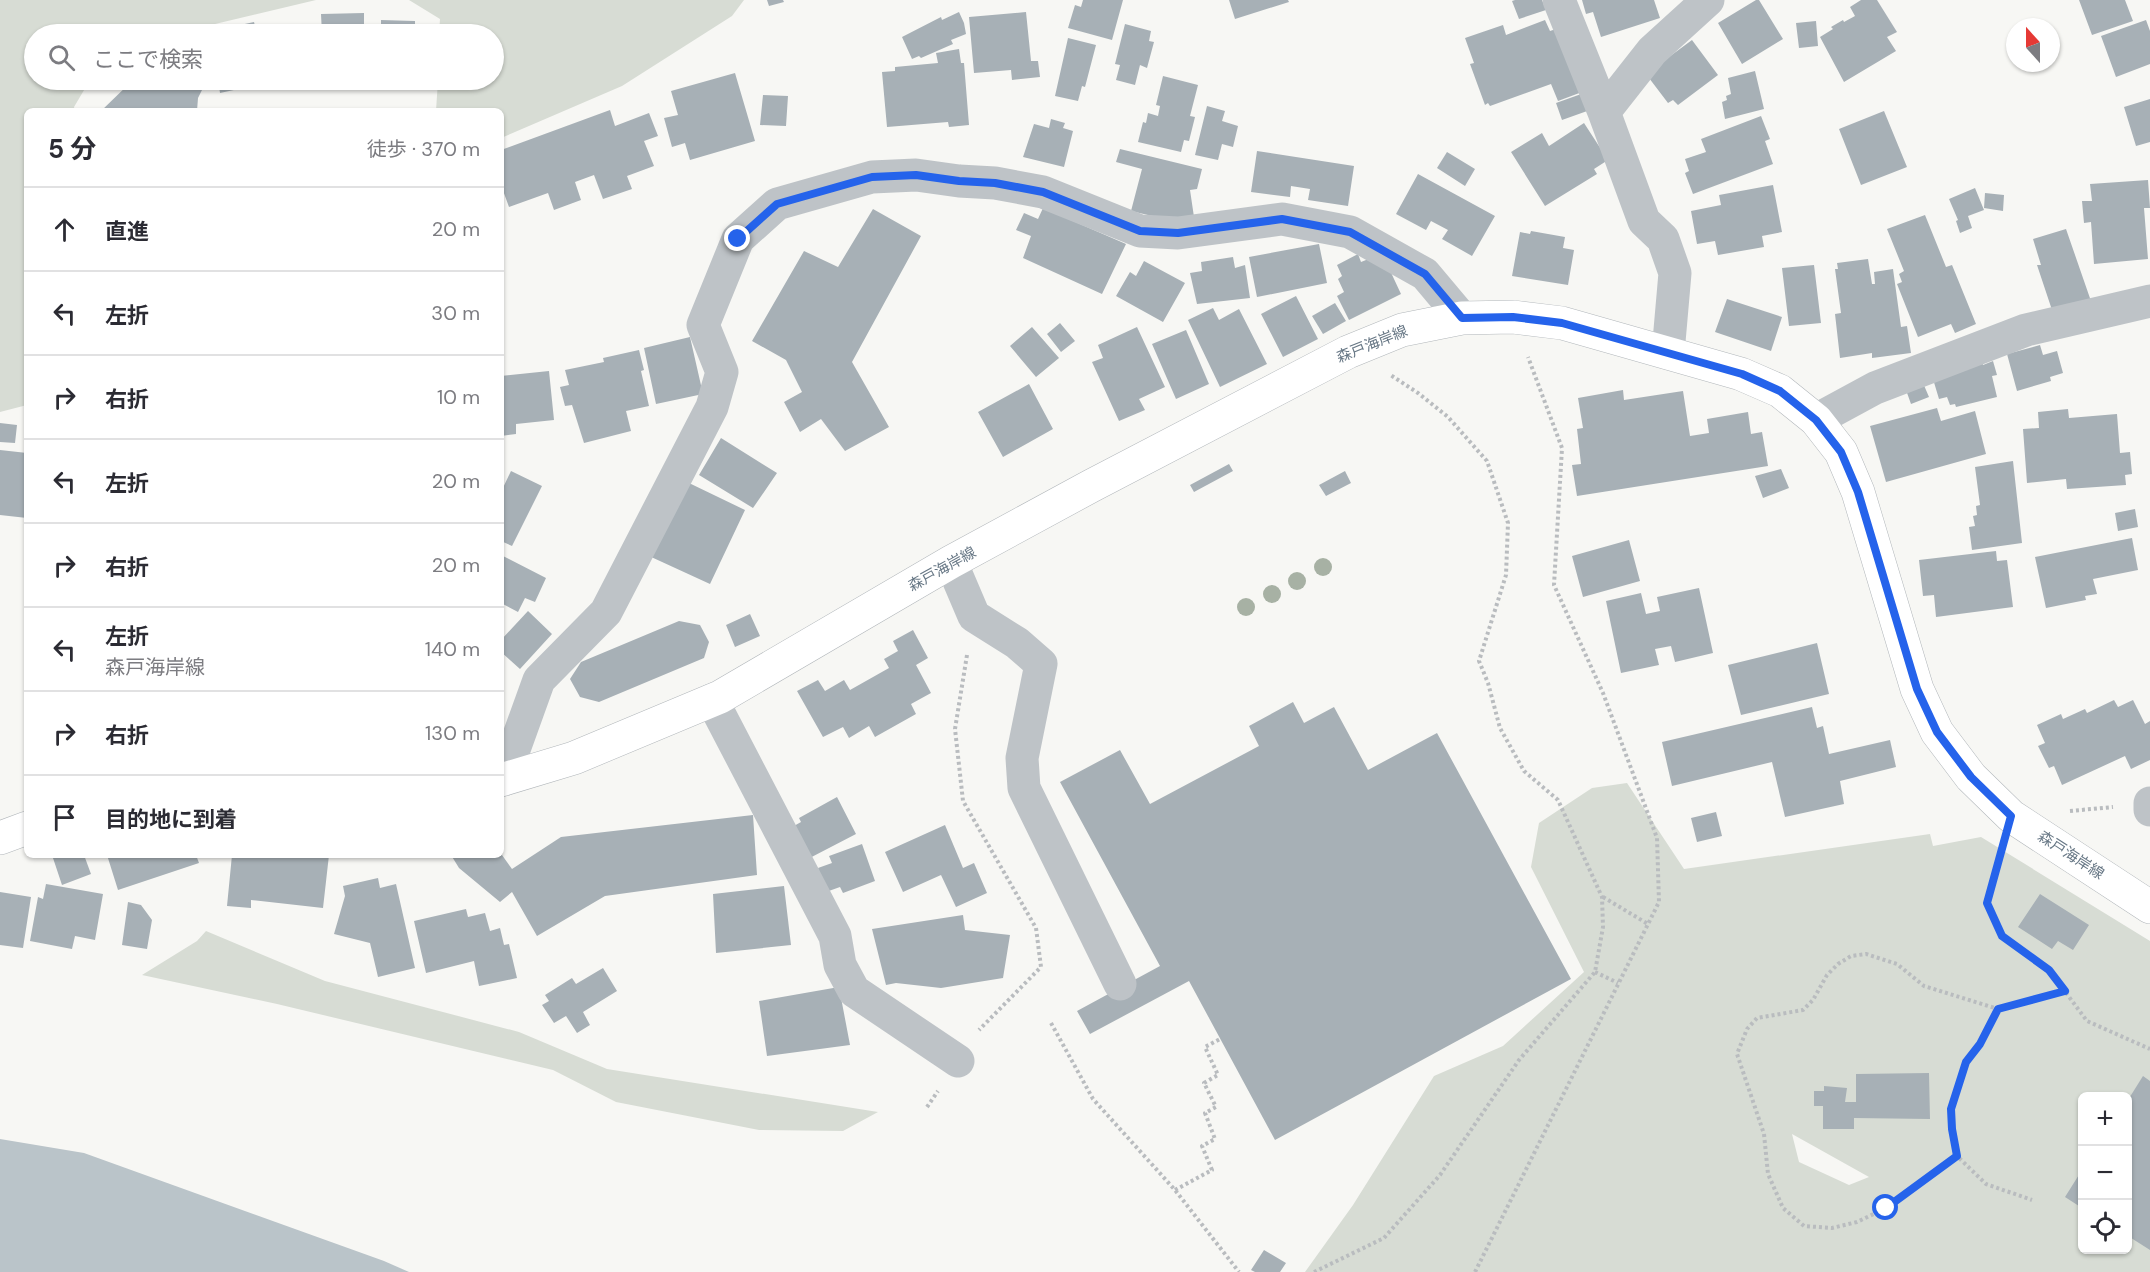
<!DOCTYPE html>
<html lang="ja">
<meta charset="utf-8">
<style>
body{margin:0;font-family:"DM Sans","Noto Sans JP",sans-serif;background:#f2f2f3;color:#2b2b33}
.controls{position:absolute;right:18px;bottom:18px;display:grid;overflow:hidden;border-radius:9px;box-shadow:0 2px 4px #0004}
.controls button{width:54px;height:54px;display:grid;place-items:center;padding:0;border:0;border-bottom:2px solid #e1e1e2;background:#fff;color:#2b2b33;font:30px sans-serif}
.compass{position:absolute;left:2006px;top:18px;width:54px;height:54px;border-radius:50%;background:#fff;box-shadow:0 2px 4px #0004;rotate:339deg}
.stop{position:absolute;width:18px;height:18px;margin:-14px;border:4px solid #2563eb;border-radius:50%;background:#fff}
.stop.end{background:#2563eb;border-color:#fff;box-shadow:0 2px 6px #0008}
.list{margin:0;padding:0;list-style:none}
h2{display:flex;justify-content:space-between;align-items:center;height:78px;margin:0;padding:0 24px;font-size:26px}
h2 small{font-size:20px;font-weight:400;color:#7c7c81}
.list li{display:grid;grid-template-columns:39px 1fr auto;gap:18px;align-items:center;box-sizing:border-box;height:84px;padding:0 24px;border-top:2px solid #e1e1e2}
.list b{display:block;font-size:22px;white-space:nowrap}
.list p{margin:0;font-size:20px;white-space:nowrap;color:#7c7c81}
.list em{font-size:20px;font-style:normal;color:#7c7c81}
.icon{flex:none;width:33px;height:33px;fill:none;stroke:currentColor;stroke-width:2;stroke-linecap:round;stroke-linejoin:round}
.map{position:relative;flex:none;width:2150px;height:1272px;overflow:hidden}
.search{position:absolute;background:#fff;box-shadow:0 2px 4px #0004;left:24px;top:24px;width:480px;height:66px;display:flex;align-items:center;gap:15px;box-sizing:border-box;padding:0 21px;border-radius:33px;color:#7c7c81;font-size:22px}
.panel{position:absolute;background:#fff;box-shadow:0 2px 4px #0004;left:24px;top:108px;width:480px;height:750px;border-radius:9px}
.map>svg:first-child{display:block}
</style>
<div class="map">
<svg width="2150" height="1272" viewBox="0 0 2150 1272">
<rect width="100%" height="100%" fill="#f7f7f4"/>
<path fill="#d7dcd4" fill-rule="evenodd" d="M0 0H316L173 34H34V80H90L74 107 75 111H27V405L0 412Z
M409 0H744L732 16 622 86 501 138V111H436L438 80H494V34H439L440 19Z
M1627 783 1684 869 1930 834 1933 846 1981 837 2150 941V1272H1305L1353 1205 1434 1076 1503 1046 1584 972 1531 867 1539 823 1592 788ZM2082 1096H2128V1250H2082ZM1792 1134 1869 1177 1849 1185 1799 1162Z
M206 931 325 981 519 1032 607 1069 878 1112 843 1131 759 1130 616 1102 553 1070 277 1004 142 975 197 941Z"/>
<path fill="#bac4c9" d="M0 1139 84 1153 384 1261 409 1272H0Z"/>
<path fill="#a7b0b6" d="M767 0H783L784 2 769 6Z
M1083 0H1123L1112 40 1068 28 1075 5 1081 7Z
M1229 0H1288L1289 2 1235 19Z
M1515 0H1542L1546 10 1519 19 1512 1Z
M1582 0H1654L1660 18 1601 37 1593 12 1586 14Z
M1756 0H1759L1783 39 1742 64 1718 23Z
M1861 0H1877L1897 32 1887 37 1896 51 1844 82 1820 37 1833 29 1831 27 1843 20 1844 22 1855 16 1850 7Z
M2079 0H2125L2133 21 2092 35Z
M959 12 964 23 966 34 951 40 953 44 921 58 919 56 912 59 902 37 941 17 942 20Z
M1026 12 1031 61H1038L1040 77 1012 80 1011 70 974 73 969 17Z
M364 13V34H322L321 14Z
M381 20 415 21V34H381Z
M1545 20 1550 31 1556 29 1582 92 1558 101 1551 84 1490 106 1488 103 1485 105 1470 64 1474 63 1465 38 1503 25 1506 35Z
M2146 20 2150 31V64L2116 77 2101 36Z
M1816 21 1818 46 1799 48 1796 23Z
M254 22 257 34H209L208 32Z
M1125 24 1151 31 1149 41 1154 42 1147 68 1140 65 1135 85 1116 80 1120 65 1115 64Z
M305 26 306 34H266L265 31Z
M1068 38 1096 45 1085 87 1082 86 1078 101 1055 96Z
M1692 40 1718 75 1678 105 1673 100 1668 103 1649 78 1654 68Z
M959 49 961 63H964L969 125 949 127 948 122 887 127 882 72 895 71V67L938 63 936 53Z
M1755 71 1764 109 1725 119 1722 102 1727 100 1726 96 1731 94 1728 78Z
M735 73 755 141 690 160 685 143 672 147 664 118 678 115 671 91Z
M1163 76 1198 85 1190 116 1195 117 1189 141 1184 140 1181 152 1138 142 1143 122 1146 123 1148 113 1158 116 1160 106 1156 105Z
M133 80H207L198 98 197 111H101Z
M218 80H261L262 84 220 93Z
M1584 93 1590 110 1562 120 1556 103Z
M763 95 788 96 786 126 760 125Z
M2150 99V142L2136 146 2124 107Z
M1207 106 1225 111 1222 121 1238 126 1233 147 1222 144 1218 160 1195 155Z
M610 110 615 126 649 113 658 136 644 141 654 166 627 176 632 189 603 199 594 175 575 182 581 200 554 210 548 193 509 207 501 185V150Z
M1884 111 1907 167 1861 185 1839 129Z
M1761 116 1770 139 1765 141 1773 164 1693 194 1685 173 1689 171 1685 159 1706 152 1701 139Z
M1051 119 1065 123 1063 128 1073 131 1064 167 1023 157 1034 124 1049 128Z
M1584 123 1608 160 1594 169 1597 174 1545 206 1511 152 1542 133 1549 146Z
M1120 149 1202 169 1197 189 1190 190 1194 217 1169 220 1131 211 1142 169 1116 162Z
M1257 151 1354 166 1348 206 1308 200 1310 189 1291 186 1290 197 1251 192Z
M1447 152 1475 169 1465 186 1437 168Z
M1418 174 1495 216 1472 256 1442 239 1448 230 1431 221 1426 230 1396 214Z
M2148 180 2150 208H2144L2148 259 2094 264 2091 222 2084 223 2082 201H2092L2090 184Z
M1773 185 1782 232 1762 236 1764 247 1718 255 1715 241 1697 244 1691 211 1721 205 1719 195Z
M1975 188 1984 210 1968 216 1972 228 1960 233 1956 221 1958 220 1949 199Z
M1985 193 2004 195 2003 211 1984 208Z
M1043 208 1126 244 1102 294 1023 258 1031 236 1016 230 1024 213 1038 219Z
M873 209 921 236 852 362 889 427 845 451 821 419 800 432 784 402 802 392 786 360 752 341 804 251 838 267Z
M1925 215 1946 267 1952 265 1976 324 1955 333 1951 324 1918 337 1897 284 1902 282 1899 274 1904 271 1887 229Z
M2066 229 2092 304 2054 316 2037 265H2041L2033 239Z
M1531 231 1565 237 1563 248 1574 250 1568 285 1512 276 1520 232 1530 234Z
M1319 244 1327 283 1257 297 1249 257Z
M1358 254 1361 262 1371 258 1387 264 1401 294 1349 320 1337 296 1344 292 1338 279 1342 276 1337 265Z
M1233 257 1235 268 1245 265 1250 298 1197 304 1190 273 1202 271 1201 262Z
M1868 259 1872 284H1875L1874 272 1893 269 1901 327 1907 326 1911 353 1872 358V353L1840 358 1835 314 1841 313 1835 269H1838L1837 263Z
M1144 261 1185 283 1163 322 1116 296 1130 272 1136 276Z
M1814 265 1821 323 1789 326 1782 268Z
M1296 296 1318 339 1283 357 1261 314Z
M1727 299 1782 317 1771 351 1715 332Z
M1335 303 1346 321 1323 334 1312 316Z
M1213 308 1219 320 1239 309 1267 364 1220 387 1188 320Z
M1060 323 1075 341 1061 352 1047 334Z
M1032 327 1059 358 1036 377 1010 346Z
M1137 327 1165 387 1139 399 1145 410 1119 421 1092 362 1103 358 1098 345Z
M1186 330 1209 384 1176 399 1152 344Z
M690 337 703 394 656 404 644 348Z
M2040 345 2043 355 2057 351 2063 373 2050 377 2051 381 2017 391 2007 354Z
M639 350 644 370 641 371 649 406 626 411 631 431 584 443 572 405 565 406 560 387 569 385 565 370 604 362 603 358Z
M1982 360 1983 365 1993 361 1997 375 1992 376 1997 397 1956 407 1955 404 1950 405 1947 397 1939 399 1933 379Z
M549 371 554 420 516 424V434L501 436V376Z
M1923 383 1929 397 1911 404 1906 390Z
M1029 384 1053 429 1003 457 978 412Z
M1623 390 1624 400 1683 391 1690 436 1709 433 1707 419 1748 412 1751 434 1762 432 1768 466 1577 496 1572 465 1581 464 1577 429 1583 428 1578 398Z
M1937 408 1941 421 1975 411 1986 454 1886 482 1870 426Z
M2068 409 2069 418 2117 414 2120 453 2130 452 2132 474 2125 475 2126 485 2067 489 2066 479 2027 483 2023 429 2039 428 2038 412Z
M0 423 17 425 15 443 0 442Z
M721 438 777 473 753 508 699 475Z
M0 450 27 453V518L0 515Z
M2013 461 2022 543 1972 550 1969 527 1975 526 1973 516 1977 515 1976 506 1980 505 1975 467Z
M1229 464 1233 471 1194 492 1190 485Z
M1781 469 1789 488 1763 498 1755 476Z
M511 471 542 486 512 546 501 541V492Z
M1345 471 1351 483 1326 496 1319 485Z
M689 483 745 510 710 584 649 556Z
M2135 509 2138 527 2118 531 2115 513Z
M2132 538 2138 570 2093 579 2097 594 2085 596 2086 600 2046 608 2035 557Z
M1629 540 1640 581 1583 597 1572 556Z
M1996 551 1997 561 2007 560 2013 607 1936 617 1934 595 1923 596 1919 560Z
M501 555 546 578 535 602 525 598 518 612 501 603Z
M1699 588 1713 653 1675 662 1671 646 1655 649 1659 665 1621 673 1606 601 1641 593 1646 614 1660 611 1657 597Z
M528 611 552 634 520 669 501 652V640Z
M750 614 760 636 735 647 726 625Z
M679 621 700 625 709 642 704 658 599 702 580 697 570 679 581 662Z
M913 630 928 658 916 665 931 693 911 704 916 714 875 737 869 726 849 738 843 727 823 737 797 691 818 680 825 691 844 680 850 690 889 668 884 659 898 651 893 641Z
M1817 643 1829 694 1741 715 1728 665Z
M2114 700 2118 707 2133 700 2145 724 2150 721V760L2131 769 2125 756 2062 785 2054 766 2049 768 2038 746 2045 743 2037 725 2061 714 2063 719 2085 709 2087 713Z
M1293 702 1304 723 1334 707 1368 770 1437 733 1571 979 1275 1140 1189 981 1090 1034 1077 1011 1160 966 1060 782 1120 750 1150 804 1259 746 1249 726Z
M1812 707 1817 728 1823 726 1829 754 1890 740 1896 767 1840 781 1844 804 1785 817 1772 762 1672 786 1662 742Z
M837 797 856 834 802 862 785 831 801 822 799 818Z
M1716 812 1722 836 1697 842 1691 818Z
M753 815 757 875 605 896 537 936 512 892 500 902 459 868 451 855H502L512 869 561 837Z
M945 825 963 868 974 863 987 893 956 907 941 875 903 892 885 852Z
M862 844 875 881 843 893 840 887 826 892 818 868 832 863 829 856Z
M52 855H84L91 874 62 885Z
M107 855H196L199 863 118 890Z
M232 855H329L323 908 251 900V908L227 906Z
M378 878 380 888 396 884 415 968 378 977 370 943 334 934 345 896 343 886Z
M46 884 103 894 95 940 75 936 72 949 30 941 38 897 43 899Z
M784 886 791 945 716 953 713 894Z
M0 892 31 897 23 948 0 945Z
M2040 894 2089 925 2073 950 2058 941 2052 949 2018 927Z
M128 902 141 905 152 920 147 949 122 945Z
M466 909 468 917 485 913 490 931 500 928 504 945 509 944 517 978 479 986 474 961 426 973 414 921Z
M963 915 965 930 1010 935 1003 978 941 988 896 983 886 985 872 929Z
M603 968 617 991 583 1012 590 1025 577 1033 566 1016 554 1023 542 1005 549 1001 545 995 572 978 576 984Z
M839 987 850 1045 767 1056 759 1001Z
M1929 1073 1930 1119 1854 1118V1129H1823V1106H1814V1091H1824V1086L1847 1088 1845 1102H1856V1074Z
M2143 1076 2150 1081V1250L2128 1236V1100Z
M2082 1170V1208L2065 1197Z
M1264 1250 1286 1263 1280 1272H1255L1251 1270Z"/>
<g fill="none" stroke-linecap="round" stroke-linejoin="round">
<g stroke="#b2b7bb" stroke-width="34">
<path id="major" d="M501 780 574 758 720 697 951 562 1091 486 1348 352 1402 330 1462 318 1513 317 1562 323 1741 374 1780 391 1816 420 1841 452 1858 492 1917 689 1937 732 1971 777 2011 816 2150 907
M0 838 27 828"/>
</g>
<path stroke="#b9bcbf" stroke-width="4" stroke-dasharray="3 3" stroke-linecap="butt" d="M967 655 955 729 963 801 1036 928 1041 967 979 1030
M2070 811 2113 807
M2001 853 1987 903 2003 936 2049 970 2087 1021 2150 1049
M1603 897 1648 924
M1595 972 1618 983
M1998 1009 1979 1044 1966 1062 1951 1109 1952 1129 1957 1156 1986 1184 2032 1200
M1051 1023 1093 1099 1175 1190 1239 1272
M927 1107 938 1091
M1957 1156 1886 1208 1857 1222 1832 1228 1804 1226 1783 1208 1768 1174 1764 1134 1737 1054 1747 1029 1757 1018 1803 1010 1813 1000 1827 975 1838 964 1851 956 1866 954 1897 964 1924 986 1998 1009 2065 991
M1175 1190 1212 1170 1202 1146 1215 1139 1205 1113 1216 1107 1204 1083 1218 1075 1205 1047 1220 1039
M1314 1272 1384 1238 1440 1175 1519 1060 1595 972 1603 927 1602 897 1558 800 1524 771 1500 728 1488 683 1479 661 1506 575 1508 523 1487 461 1448 417 1418 393 1389 374
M1475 1272 1659 902 1657 838 1603 693 1554 585 1562 448 1528 357"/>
<path stroke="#bec3c7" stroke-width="33" d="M1559 0 1604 112 1644 221 1663 239 1675 273 1668 353
M1604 112 1652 51 1708 0
M1816 420 1875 388 2026 330 2150 301
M951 562 974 616 1017 643 1041 664 1022 758 1024 788 1120 984
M712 700 835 936 840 965 854 991 958 1061
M503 780 539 680 606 612 712 407 722 372 703 325 738 239 777 204 872 177 916 175 959 181 995 183 1043 192 1140 231 1178 233 1282 219 1350 232 1425 274 1462 318
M2150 803V810"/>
<use href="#major" stroke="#fff" stroke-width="33"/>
</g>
<g fill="#a7b1a4">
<circle cx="1323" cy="567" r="9"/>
<circle cx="1297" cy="581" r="9"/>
<circle cx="1272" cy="594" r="9"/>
<circle cx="1246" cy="607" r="9"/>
</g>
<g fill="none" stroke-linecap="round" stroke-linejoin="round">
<path stroke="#2563eb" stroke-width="8" d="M738 239 777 204 872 177 916 175 959 181 995 183 1043 192 1140 231 1178 233 1282 219 1350 232 1425 274 1462 318 1513 317 1562 323 1742 374 1780 391 1816 420 1841 452 1858 492 1917 689 1937 732 1971 777 2011 816 1987 903 2002 936 2049 970 2065 991 1998 1009 1980 1044 1966 1062 1951 1109 1952 1129 1957 1156 1886 1208"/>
</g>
<g text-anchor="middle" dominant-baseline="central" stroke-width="6" stroke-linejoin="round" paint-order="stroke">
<g font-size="15" fill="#677785" stroke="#fff">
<text transform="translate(1372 344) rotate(-22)">森戸海岸線</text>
<text transform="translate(942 569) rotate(-29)">森戸海岸線</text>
<text transform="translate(2071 855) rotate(33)">森戸海岸線</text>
</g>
</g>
</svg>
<div class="controls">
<button>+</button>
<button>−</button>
<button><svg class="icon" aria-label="locate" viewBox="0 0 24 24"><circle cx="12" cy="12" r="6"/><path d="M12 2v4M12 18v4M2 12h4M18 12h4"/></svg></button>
</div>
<svg class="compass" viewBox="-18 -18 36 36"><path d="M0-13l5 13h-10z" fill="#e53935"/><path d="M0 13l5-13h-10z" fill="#7c7c81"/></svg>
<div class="stop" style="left:1886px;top:1208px"></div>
<div class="stop end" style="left:738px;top:239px"></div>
<div class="search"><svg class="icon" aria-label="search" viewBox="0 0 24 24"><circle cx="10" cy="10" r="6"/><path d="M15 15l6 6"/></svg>ここで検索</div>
<section class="panel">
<h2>5 分<small>徒歩 · 370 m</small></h2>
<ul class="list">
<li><svg class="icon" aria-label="ahead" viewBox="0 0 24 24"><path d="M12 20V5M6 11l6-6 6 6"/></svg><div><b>直進</b></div><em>20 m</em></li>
<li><svg class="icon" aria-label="left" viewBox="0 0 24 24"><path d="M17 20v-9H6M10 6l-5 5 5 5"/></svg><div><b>左折</b></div><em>30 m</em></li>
<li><svg class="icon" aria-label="right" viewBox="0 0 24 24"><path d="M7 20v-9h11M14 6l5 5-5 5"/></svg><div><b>右折</b></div><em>10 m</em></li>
<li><svg class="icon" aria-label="left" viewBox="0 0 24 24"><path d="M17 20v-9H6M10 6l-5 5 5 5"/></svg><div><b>左折</b></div><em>20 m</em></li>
<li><svg class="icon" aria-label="right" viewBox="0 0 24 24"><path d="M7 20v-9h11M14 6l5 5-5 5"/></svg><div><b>右折</b></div><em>20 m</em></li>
<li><svg class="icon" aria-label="left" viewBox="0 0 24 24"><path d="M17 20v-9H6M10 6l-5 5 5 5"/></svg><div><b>左折</b><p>森戸海岸線</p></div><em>140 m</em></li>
<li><svg class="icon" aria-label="right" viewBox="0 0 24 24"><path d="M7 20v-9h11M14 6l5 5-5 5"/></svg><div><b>右折</b></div><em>130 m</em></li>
<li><svg class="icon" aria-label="arrive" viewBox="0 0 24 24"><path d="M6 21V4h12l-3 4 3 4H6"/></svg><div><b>目的地に到着</b></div></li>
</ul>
</section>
</div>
